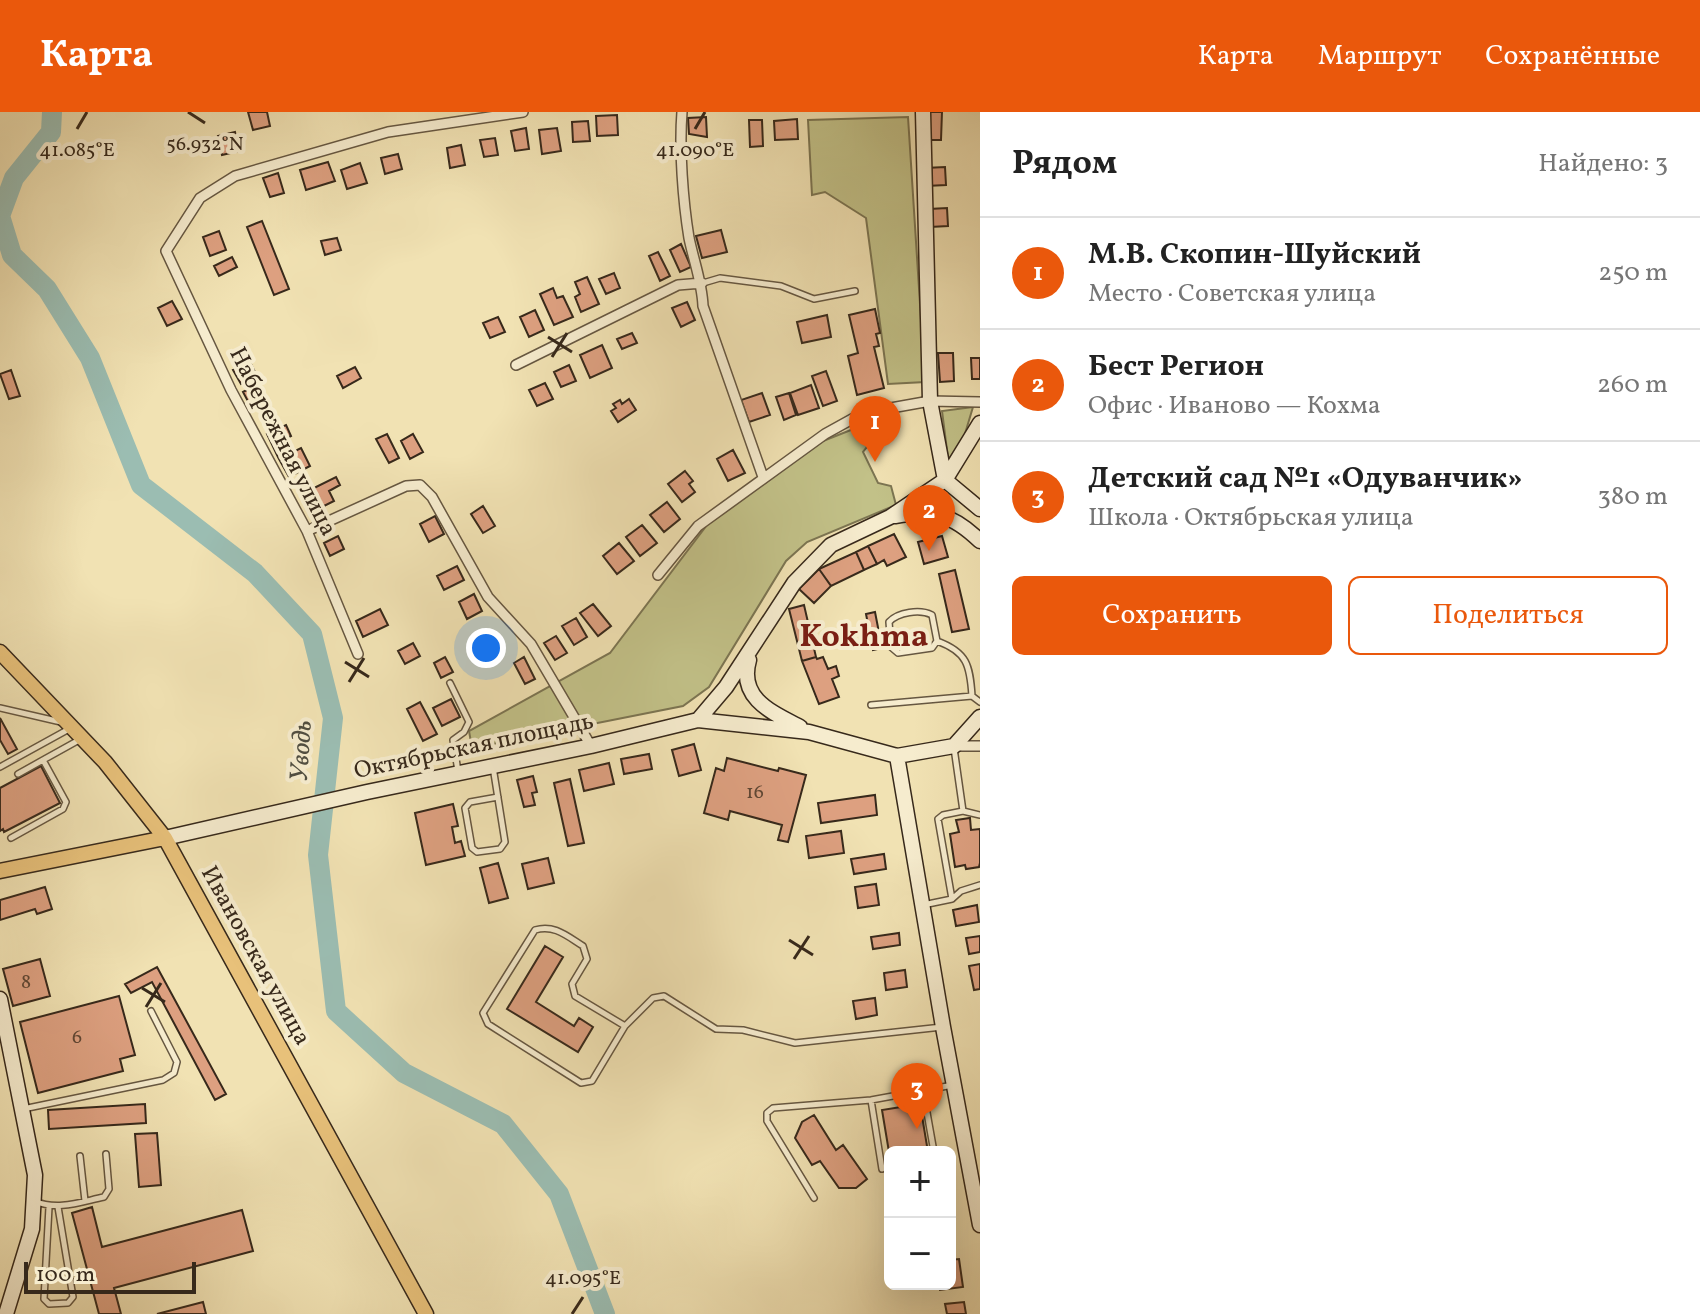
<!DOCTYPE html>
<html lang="ru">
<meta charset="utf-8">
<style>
body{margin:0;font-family:Vollkorn,serif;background:#f6f6f6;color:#222}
.controls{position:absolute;right:24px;bottom:24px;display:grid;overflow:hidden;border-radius:12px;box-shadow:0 8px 32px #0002}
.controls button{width:72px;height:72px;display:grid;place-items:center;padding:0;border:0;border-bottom:2px solid #e0e0e0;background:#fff;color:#222;font:40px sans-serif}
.scale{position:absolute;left:24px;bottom:20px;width:172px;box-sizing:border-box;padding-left:8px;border:4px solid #37291b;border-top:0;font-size:22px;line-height:28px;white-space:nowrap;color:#37291b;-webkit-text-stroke:6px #f6ecce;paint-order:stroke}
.you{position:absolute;left:486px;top:536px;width:28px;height:28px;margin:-20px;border:6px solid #fff;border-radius:50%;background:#1a73e8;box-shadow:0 0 0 12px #1a73e833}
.badge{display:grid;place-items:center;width:52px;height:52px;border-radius:50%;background:#ea580c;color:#fff;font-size:26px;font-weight:700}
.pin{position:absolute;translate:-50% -66px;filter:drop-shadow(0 2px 4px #0008)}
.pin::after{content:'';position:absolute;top:42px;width:28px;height:24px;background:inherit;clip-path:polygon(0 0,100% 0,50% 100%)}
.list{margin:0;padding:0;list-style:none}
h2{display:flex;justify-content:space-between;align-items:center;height:104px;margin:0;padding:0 32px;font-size:34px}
h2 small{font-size:26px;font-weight:400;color:#767676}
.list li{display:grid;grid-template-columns:52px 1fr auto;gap:24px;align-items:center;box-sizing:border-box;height:112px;padding:0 32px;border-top:2px solid #e0e0e0}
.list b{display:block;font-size:30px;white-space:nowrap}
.list p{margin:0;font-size:26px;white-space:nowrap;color:#767676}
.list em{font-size:26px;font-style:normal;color:#767676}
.actions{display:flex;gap:16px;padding:24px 32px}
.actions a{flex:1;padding:18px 0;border:2px solid #ea580c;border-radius:12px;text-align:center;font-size:28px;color:#ea580c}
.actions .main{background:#ea580c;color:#fff}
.map{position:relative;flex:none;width:980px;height:1202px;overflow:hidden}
header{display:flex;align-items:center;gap:48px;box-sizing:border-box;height:112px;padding:0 40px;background:#ea580c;color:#fff}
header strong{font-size:38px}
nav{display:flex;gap:44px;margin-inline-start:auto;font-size:28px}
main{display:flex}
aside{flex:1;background:#fff}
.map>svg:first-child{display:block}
</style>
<header>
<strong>Карта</strong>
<nav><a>Карта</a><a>Маршрут</a><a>Сохранённые</a></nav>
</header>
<main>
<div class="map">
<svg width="980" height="1202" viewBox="0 0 980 1202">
<rect width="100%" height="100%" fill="#f1e2b3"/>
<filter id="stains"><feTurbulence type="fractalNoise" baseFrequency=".0025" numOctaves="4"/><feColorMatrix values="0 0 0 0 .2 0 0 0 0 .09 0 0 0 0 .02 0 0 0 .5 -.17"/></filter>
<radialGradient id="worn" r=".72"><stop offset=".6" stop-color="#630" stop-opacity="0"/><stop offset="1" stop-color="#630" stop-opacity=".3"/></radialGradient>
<path fill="#c2c188" stroke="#7c7552" stroke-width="2" d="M908 5 925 270 888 272 866 106 825 80 812 83 808 8Z
M973 295 964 325 953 346H948L942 299Z
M861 314 871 330 863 340 878 371 891 374 896 393 807 430 786 449 709 575 683 594 472 636 469 619 610 541 707 413 823 329Z"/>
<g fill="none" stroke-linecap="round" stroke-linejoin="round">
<path stroke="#9bbdb2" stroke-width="20" d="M52 0 51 20 14 66 0 104 12 143 47 177 90 246 141 373 255 461 312 522 333 606 318 743 336 899 404 961 503 1012 559 1082 605 1202"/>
</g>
<path fill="#dda080" stroke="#37291b" stroke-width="2" d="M248 0H267L270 14 253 18Z
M930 0H942L941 28H929Z
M617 3 618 23 597 24 596 4Z
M706 5 707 25 689 22 688 6Z
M797 7 798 27 775 28 774 9Z
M749 8H762L763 34 750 35Z
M588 9 590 29 573 30 572 10Z
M526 16 529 37 515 39 511 19Z
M557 16 561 39 542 42 539 18Z
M235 20 239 39 222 43 218 24Z
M495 26 498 43 484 45 480 28Z
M461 33 465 53 450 56 447 36Z
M398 42 402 57 385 62 381 46Z
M328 50 335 69 306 78 300 58Z
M360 51 367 71 347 77 341 58Z
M945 55 946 73 926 74 925 56Z
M278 61 284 81 270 85 263 66Z
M947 96 948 114 930 115 929 97Z
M262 109 289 177 274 183 247 115Z
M721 118 727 140 702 146 696 124Z
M219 119 226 138 210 144 203 125Z
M337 126 341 138 325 143 321 129Z
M681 132 691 155 680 160 670 138Z
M658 140 670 164 660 169 649 144Z
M232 145 237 155 219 164 214 154Z
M614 161 620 176 606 182 599 167Z
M587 165 599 192 581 200 575 185 580 182 575 170Z
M553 176 557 186 563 184 573 205 554 213 540 182Z
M172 189 182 207 167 214 158 196Z
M687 190 695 208 681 215 672 196Z
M875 197 880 221 876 222 879 234 874 235 884 276 857 283 848 244 858 241 849 203Z
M535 198 544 218 529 225 520 205Z
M827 203 831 225 802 231 797 210Z
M498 205 505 220 490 226 483 211Z
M632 221 637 231 622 237 617 227Z
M602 233 612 256 590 266 580 243Z
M938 241H953L954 269 940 270Z
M971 246H980V267H972Z
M250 250 257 264 241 272 233 258Z
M569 253 576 269 561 275 554 260Z
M355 255 361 266 343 276 337 264Z
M11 258 20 284 9 287 0 262Z
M826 259 837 289 823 294 812 264Z
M545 271 553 287 537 294 529 278Z
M256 273 264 289 251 295 243 280Z
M811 273 819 296 798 303 790 281Z
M762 281 770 303 749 310 741 288Z
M789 281 796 303 784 308 776 285Z
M629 287 636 298 618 310 611 299 616 296 613 292 620 288 622 292Z
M286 313 291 324 283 328 288 339 278 345 267 322Z
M387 322 399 346 389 351 376 327Z
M413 322 423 340 410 347 401 329Z
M301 336 310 354 289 365 279 347Z
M733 338 745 361 728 369 717 347Z
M685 359 693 369 689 372 695 380 682 390 668 372Z
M336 365 340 373 329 379 334 389 318 397 308 379Z
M667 390 680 407 664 420 650 403Z
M483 394 495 414 483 421 471 402Z
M435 404 444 422 429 430 420 412Z
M642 413 657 431 640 444 626 425Z
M894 422 906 445 887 454 884 448 877 452 868 434Z
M338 424 344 437 330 444 324 431Z
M942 424 948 445 924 452 918 430Z
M619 431 634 449 617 462 603 444Z
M868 434 877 452 864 458 856 440Z
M856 440 864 458 831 474 819 457Z
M457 454 464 468 444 478 437 464Z
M819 457 831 474 814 491 799 477Z
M955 458 969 517 952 520 939 462Z
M474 482 482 499 467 507 459 490Z
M593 492 611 514 598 524 580 501Z
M804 493 816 545 802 549 789 497Z
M380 497 388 513 363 525 356 509Z
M875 500 882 536 873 538 866 502Z
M576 506 587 525 574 533 562 514Z
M556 524 567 541 555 548 544 531Z
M413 531 420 544 405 552 398 539Z
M445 545 453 560 441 566 434 551Z
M524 545 535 567 525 572 514 551Z
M816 545 817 547 823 545 828 557 836 554 839 564 832 567 839 585 819 592 802 549Z
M451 587 460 605 442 614 433 596Z
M420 590 437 622 423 629 407 597Z
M0 606 17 637 8 642 0 628Z
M694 632 701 658 679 664 672 638Z
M649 642 652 657 624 662 621 647Z
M727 646 778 659 779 656 806 663 788 730 778 728 782 713 730 699 728 708 704 701 716 656 724 659Z
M609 651 614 672 584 679 579 658Z
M41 654 60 691 4 720 3 717 0 719V676Z
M533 664 537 680 532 681 535 693 524 695 517 668Z
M570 667 584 731 568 734 554 671Z
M875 683 877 703 821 711 818 691Z
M453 692 458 714 452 715 455 731 461 729 465 744 426 753 415 701Z
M970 706 971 718 980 717V751L979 755 966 757 965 753 955 755 950 722 959 720 956 708Z
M841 719 844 741 809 746 806 724Z
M884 742 886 757 854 762 851 747Z
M548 746 554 771 528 777 522 752Z
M498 751 508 786 489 791 480 756Z
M876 772 879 793 858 796 855 775Z
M45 775 52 797 37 802 35 797 0 808V788Z
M977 793 979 810 956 814 953 798Z
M899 821 900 833 873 837 871 825Z
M980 824V840L969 842 966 826Z
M545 834 563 845 536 890 574 914 579 906 593 915 578 940 507 897Z
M40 847 50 884 13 894 3 857Z
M980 852V877L974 878 969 854Z
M157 855 226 982 215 988 152 870 131 881 125 872Z
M905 858 907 875 886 878 884 861Z
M119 884 135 943 120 947 123 959 38 981 20 910Z
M875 886 877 903 856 907 853 889Z
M145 992 146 1011 49 1017 48 998Z
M920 992 928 1040H890V1046L882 998Z
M814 1003 836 1038 843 1033 867 1067 856 1076H839L820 1049 812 1053 795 1026 802 1010Z
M157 1021 161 1073 139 1075 135 1022Z
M92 1095 102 1135 242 1098 253 1139 114 1176 121 1202H99L72 1101Z
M959 1147 963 1175 940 1178 939 1172H950V1148Z
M203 1190 206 1202H157Z
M964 1190 966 1202H947L945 1192Z"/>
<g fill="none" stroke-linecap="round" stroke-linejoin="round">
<g stroke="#665741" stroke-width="8">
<path id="lane" d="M703 171 720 166 781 174 814 187 855 179
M937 529 932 536 898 541 891 535 889 510C898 500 920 497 932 503L937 529C967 540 970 553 972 584
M450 571 469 610 464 620 453 628 458 659
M871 593 972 584 980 590
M0 596 61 610
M0 655 69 617
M493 655 505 730 500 737 477 740 472 736 465 696 470 690 498 685
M18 662 43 648
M963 699 980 703
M11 726 63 697 66 690 43 648 79 628
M952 787 938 707 943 703 963 699 954 636
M923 793 952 787 961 779 980 773
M625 914 592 969 581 971 488 912 483 901 535 818C554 812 567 824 583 834L587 847 572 872 575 884 625 914 653 886 664 884 716 917 743 918 795 931 942 915
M923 978 934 1040
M871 988 882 1057
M23 997 163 968 174 961 177 950 151 899
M80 1044 85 1089
M814 1086 767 1009V1001L773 996 871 988 953 973
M34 1089C58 1099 80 1090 104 1085L109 1077 106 1042
M49 1095 44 1187 49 1192 68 1191 73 1185 58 1095"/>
</g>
<g stroke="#665741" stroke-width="12">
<path id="street" d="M682 0C679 37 683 89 689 126 694 150 702 170 703 194L763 365
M516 253 678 173 702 171
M307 419 406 374 420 373 432 385 488 485 531 532 591 634
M658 463 698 414 825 322 863 301 930 289 980 290
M358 542 307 419 231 278 166 139 200 86 235 64 388 20 523 0
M954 634H980"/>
</g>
<g stroke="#37291b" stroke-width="17">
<path id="secondary" d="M923 0 930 289 945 368 980 397
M895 404C933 398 951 401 980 429
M749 548C738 586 771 600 800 615
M698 608 726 575 794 471 831 433 890 405 945 368 980 311
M897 644 943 915 980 1113
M165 726 367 680 591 634 698 608 809 620 897 644 954 634 980 605
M0 887 35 1063 32 1117 6 1202"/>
</g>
<g stroke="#37291b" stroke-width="17">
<path id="primary" d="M0 540 105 650 165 726 426 1202
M0 759 165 726"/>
</g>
<use href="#lane" stroke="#f6ecce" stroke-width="5"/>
<use href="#street" stroke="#f6ecce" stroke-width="9"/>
<use href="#secondary" stroke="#f6ecce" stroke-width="14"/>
<use href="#primary" stroke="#e8c17a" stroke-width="14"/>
</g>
<path fill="none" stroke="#37291b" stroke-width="3" d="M188 0 205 11M77 17 87 0M695 17 705 0M548 225 572 240M552 245 567 221M345 550 369 565M349 570 364 546M789 828 813 843M794 847 809 824M142 876 165 890M146 895 161 871M572 1202 583 1185"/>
<g text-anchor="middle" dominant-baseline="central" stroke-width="8" stroke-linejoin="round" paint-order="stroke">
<g font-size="20" fill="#604734">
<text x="755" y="681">16</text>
<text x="26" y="871">8</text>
<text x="77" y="926">6</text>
</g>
<g font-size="24" fill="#37291b" stroke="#f6ecce">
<text transform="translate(282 330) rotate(63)">Набережная улица</text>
<text transform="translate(474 635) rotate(-12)">Октябрьская площадь</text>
<text transform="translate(255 844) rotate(61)">Ивановская улица</text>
</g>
<g font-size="26" font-style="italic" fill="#504e41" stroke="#f6ecce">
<text transform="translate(302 639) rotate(-86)">Уводь</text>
</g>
<g font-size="32" font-weight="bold" fill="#7a1f14" stroke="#f6ecce">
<text x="864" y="526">Kokhma</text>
</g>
</g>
<g font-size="20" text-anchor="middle" fill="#37291b" stroke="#f6ecce" stroke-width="8" stroke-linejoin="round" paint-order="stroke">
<text x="205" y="38">56.932°N</text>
<text x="77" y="44">41.085°E</text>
<text x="695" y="44">41.090°E</text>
<text x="583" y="1172">41.095°E</text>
</g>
<rect width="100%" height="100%" filter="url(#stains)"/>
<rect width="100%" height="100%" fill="url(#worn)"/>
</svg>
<div class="controls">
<button>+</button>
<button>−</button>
</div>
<div class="scale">100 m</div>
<div class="you"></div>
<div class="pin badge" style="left:875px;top:350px">1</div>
<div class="pin badge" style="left:929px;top:439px">2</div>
<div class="pin badge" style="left:917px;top:1017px">3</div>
</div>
<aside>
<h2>Рядом<small>Найдено: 3</small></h2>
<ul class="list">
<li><span class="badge">1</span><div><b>М.В. Скопин-Шуйский</b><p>Место · Советская улица</p></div><em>250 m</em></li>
<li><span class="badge">2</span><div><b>Бест Регион</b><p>Офис · Иваново — Кохма</p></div><em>260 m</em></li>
<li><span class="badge">3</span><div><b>Детский сад №1 «Одуванчик»</b><p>Школа · Октябрьская улица</p></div><em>380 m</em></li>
</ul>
<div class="actions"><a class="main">Сохранить</a><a>Поделиться</a></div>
</aside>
</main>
